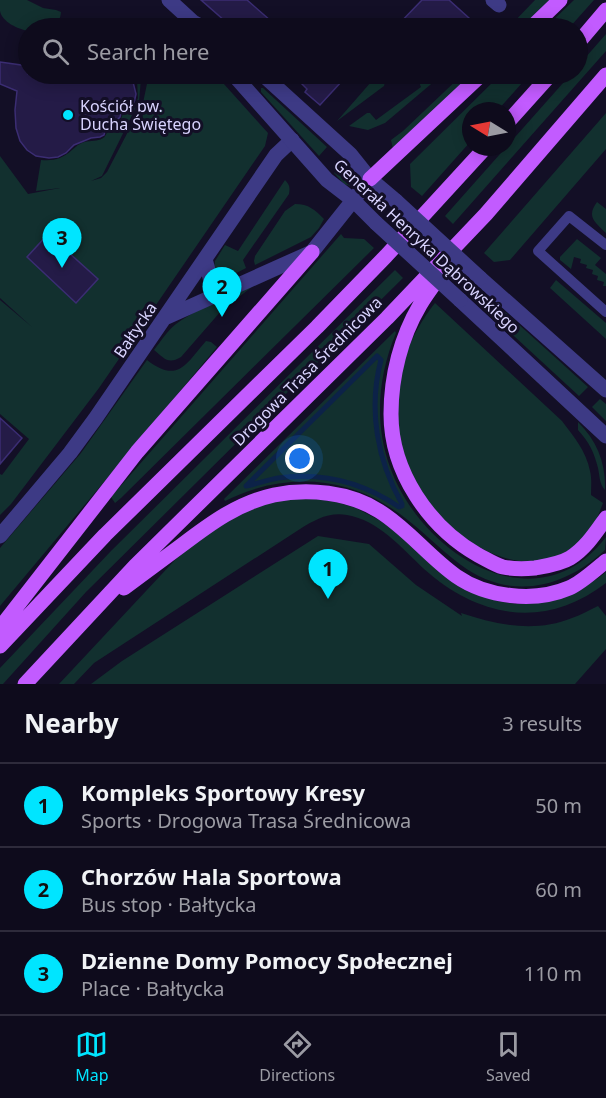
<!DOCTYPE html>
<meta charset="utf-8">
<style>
body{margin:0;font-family:"Noto Sans",sans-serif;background:#171425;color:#f1f3f6}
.compass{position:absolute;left:462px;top:102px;width:54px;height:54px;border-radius:50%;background:#0e0b1c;box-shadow:0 3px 15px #0003;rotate:280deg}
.you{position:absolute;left:300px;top:459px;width:21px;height:21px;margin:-15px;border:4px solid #fff;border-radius:50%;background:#1a73e8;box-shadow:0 0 0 9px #1a73e833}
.badge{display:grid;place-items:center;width:39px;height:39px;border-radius:50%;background:#00e5ff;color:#111;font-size:20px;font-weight:700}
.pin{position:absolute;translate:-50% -50px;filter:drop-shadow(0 2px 3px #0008)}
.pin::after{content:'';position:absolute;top:32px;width:21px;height:18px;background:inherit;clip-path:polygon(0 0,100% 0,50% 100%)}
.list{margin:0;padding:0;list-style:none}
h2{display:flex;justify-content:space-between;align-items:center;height:78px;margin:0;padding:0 24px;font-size:26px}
h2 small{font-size:20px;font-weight:400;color:#9b9ba3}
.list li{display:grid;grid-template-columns:39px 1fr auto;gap:18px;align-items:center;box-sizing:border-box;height:84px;padding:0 24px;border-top:2px solid #2e2b3b}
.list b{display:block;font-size:22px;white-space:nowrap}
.list p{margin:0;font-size:20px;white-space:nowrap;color:#9b9ba3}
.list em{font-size:20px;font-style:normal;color:#9b9ba3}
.icon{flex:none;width:33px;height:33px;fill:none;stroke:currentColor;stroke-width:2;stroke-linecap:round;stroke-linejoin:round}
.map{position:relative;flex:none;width:606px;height:684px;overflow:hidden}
.search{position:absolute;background:#0e0b1c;box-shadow:0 3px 15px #0003;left:18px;right:18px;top:18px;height:66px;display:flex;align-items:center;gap:15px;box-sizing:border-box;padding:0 21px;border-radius:33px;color:#9b9ba3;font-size:22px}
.sheet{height:330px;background:#0e0b1c}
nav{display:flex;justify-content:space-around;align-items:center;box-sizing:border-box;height:84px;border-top:2px solid #2e2b3b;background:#0e0b1c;font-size:16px;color:#9b9ba3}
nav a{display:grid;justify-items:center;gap:3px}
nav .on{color:#00e5ff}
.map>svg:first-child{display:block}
</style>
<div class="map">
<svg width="606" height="684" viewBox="0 0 606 684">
<rect width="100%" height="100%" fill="#130f26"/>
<path fill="#12302f" d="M0 0H27L43 8 56 10 61 12C60 30 42 28 28 28V31C18 29 2 22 0 11 0 7 0 4 0 0Z
M535 0H551L523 28H508Z
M574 0H594L569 28H545Z
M606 34V51L453 224 445 216 571 74H578V66Z
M149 74H215L268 133 265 146 99 388 11 504 0 515V474L2 475 29 439 0 414V300L32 327 0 298V156L28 194 60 188 36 191 41 160C54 161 62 159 72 150 75 148 77 145 80 144 92 137 108 147 108 124 119 125 123 120 123 108H128L135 105 138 98 137 81 141 79 139 101 102 176 91 181 101 178 107 172 143 103Z
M378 74H384L381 76 385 82 384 86 337 121Z
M418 74H443L385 123 368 130 349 126 367 113H370L376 120 421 87 416 75Z
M463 74H476L393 149 391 140 403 131Z
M501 74H530L497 111H471V141L422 196 411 187 410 164Z
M261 88H263L327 147 319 156 261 92Z
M606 113V149L510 260 494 262 484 253Z
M343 161 358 176 357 179 350 186 344 184 334 173Z
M285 180C290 185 290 188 289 194L243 260 246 268 225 279 219 275 214 267 215 261 225 245 238 251Z
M597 202 606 209V233C595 222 586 217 597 202Z
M295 204C309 204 315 210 324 219L319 228 311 237 255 265 254 261 255 256 285 211Z
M341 234 344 238 364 239 374 248 121 498 115 503 111 497Z
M577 239 601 258 595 265 606 274V286H603L604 282 597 280 598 276 592 274 593 270 586 268 587 265 580 263 581 259 574 257 571 269 560 260V257Z
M395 270 403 278 86 592 3 684H0V668L111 551Z
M556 280 606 323V339L550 288Z
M253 284V286L230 304 228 303 181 357C168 365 164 358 154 350 161 341 167 331 176 324 196 309 230 296 253 284Z
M484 293 588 387 579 396 476 301Z
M435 303 562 421C574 437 586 451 590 471 592 479 591 487 591 495L603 503C600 510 598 518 594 524 592 528 588 531 586 535 540 588 470 553 433 508 429 503 423 497 419 491 385 426 390 360 435 303Z
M395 331 396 333C378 376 374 423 390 467 421 554 536 628 606 537L605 550C563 589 510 601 461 565 435 546 414 521 386 505 336 474 277 475 225 501L224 499Z
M206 341 211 342 217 347 0 606V548L81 453 147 360C178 384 186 364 206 341Z
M600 399 606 404V421L592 407Z
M578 422C597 441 606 463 605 490 599 483 600 477 598 468 594 452 589 442 578 430Z
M309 498 333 501 356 508 379 520 493 600C500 601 508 603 516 604 549 605 581 592 606 572V583C545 630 479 618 424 569 402 548 378 520 347 515 328 512 315 520 300 529L94 663 74 684H59L175 560 196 542 239 514 274 501Z
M318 536 369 544 416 585 462 616 461 613C497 625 535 633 572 618 581 615 589 610 598 606L606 616V649L575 684H91L122 661Z"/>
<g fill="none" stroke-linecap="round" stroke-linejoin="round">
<path stroke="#0c2248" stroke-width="5" d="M377 356 381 360C368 409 377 460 402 504V506L399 507C362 482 322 472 278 478 267 480 256 484 246 486Z"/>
</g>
<path fill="#241b47" stroke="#3b2d73" stroke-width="1.5" d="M201 0H247L279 28H233Z
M422 0H449L480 28H395Z
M0 62 28 66V74H131L136 94 134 103 122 109 120 117 116 121 107 124 104 135 100 137 91 138 74 145 66 153 58 157 49 158 36 156 27 150 20 141 16 128 15 110 17 91 0 84Z
M307 74H334L342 81 320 105 305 92 307 89 300 82Z
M48 234 98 279 76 303 27 257Z
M0 418 22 438 0 464Z"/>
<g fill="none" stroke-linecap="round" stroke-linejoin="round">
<path stroke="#3d3a85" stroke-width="10" d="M606 245 569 216 538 251 606 312"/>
<path stroke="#3d3a85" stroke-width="15" d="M493 0 499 5
M205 259 211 281 225 291
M167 317 312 252
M0 536 70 453 95 419 276 155 292 140"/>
<path stroke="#3d3a85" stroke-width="15" d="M169 0 193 22 204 28
M233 74 327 180 353 200 376 223
M262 74 350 154 370 179 396 201
M312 252 370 179
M480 278 606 390
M460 300 606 436"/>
<path stroke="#c25bff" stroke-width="15" d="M531 28 560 0
M578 43 606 10
M507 123 551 74
M370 179 482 74
M444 271C436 282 427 293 420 305 401 337 391 376 391 414 391 472 429 527 478 555 486 559 495 565 503 567 513 569 524 569 535 568 546 566 560 564 570 558 586 548 596 532 606 518
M124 588C143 574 163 559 182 545 211 523 238 503 274 495 308 488 349 492 379 511 408 529 428 556 456 576 486 597 534 603 569 588 581 583 596 569 606 561
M0 628 137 452 312 252
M0 646 105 535 317 327 386 256 486 147
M25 684 135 566 387 318 486 214 606 75"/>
<path stroke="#3d3a85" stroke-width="15" d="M396 201 480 278
M376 223 460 300"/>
</g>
<circle fill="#00e5ff" stroke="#130f26" stroke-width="2" cx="68" cy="115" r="6"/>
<g text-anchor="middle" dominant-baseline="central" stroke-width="6" stroke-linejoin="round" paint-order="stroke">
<g font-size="16" fill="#d9d4ff" stroke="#130f26" text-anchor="start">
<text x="80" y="106">Kościół pw.<tspan x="80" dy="18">Ducha Świętego</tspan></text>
</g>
<g font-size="16" fill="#d9d4ff" stroke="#130f26">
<text transform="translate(427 246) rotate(43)">Generała Henryka Dąbrowskiego</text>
<text transform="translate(135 330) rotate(-56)">Bałtycka</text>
<text transform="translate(307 371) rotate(-45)">Drogowa Trasa Średnicowa</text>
</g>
</g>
</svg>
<svg class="compass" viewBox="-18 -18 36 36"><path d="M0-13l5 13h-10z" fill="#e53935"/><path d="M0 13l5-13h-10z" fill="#9b9ba3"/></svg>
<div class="you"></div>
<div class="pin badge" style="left:328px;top:599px">1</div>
<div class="pin badge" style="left:222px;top:317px">2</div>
<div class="pin badge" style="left:62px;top:268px">3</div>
<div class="search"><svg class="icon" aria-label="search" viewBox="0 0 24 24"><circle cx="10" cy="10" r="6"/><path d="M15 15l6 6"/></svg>Search here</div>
</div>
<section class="sheet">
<h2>Nearby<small>3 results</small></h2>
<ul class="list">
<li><span class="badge">1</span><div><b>Kompleks Sportowy Kresy</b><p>Sports · Drogowa Trasa Średnicowa</p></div><em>50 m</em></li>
<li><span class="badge">2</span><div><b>Chorzów Hala Sportowa</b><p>Bus stop · Bałtycka</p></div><em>60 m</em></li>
<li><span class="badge">3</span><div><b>Dzienne Domy Pomocy Społecznej</b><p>Place · Bałtycka</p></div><em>110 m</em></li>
</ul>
</section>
<nav>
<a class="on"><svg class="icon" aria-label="map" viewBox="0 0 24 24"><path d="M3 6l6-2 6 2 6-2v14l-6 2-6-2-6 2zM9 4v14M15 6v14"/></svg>Map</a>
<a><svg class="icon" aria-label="directions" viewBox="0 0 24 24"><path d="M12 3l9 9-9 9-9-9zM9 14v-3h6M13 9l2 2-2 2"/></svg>Directions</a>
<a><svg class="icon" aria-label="saved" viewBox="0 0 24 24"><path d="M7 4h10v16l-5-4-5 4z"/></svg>Saved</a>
</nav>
